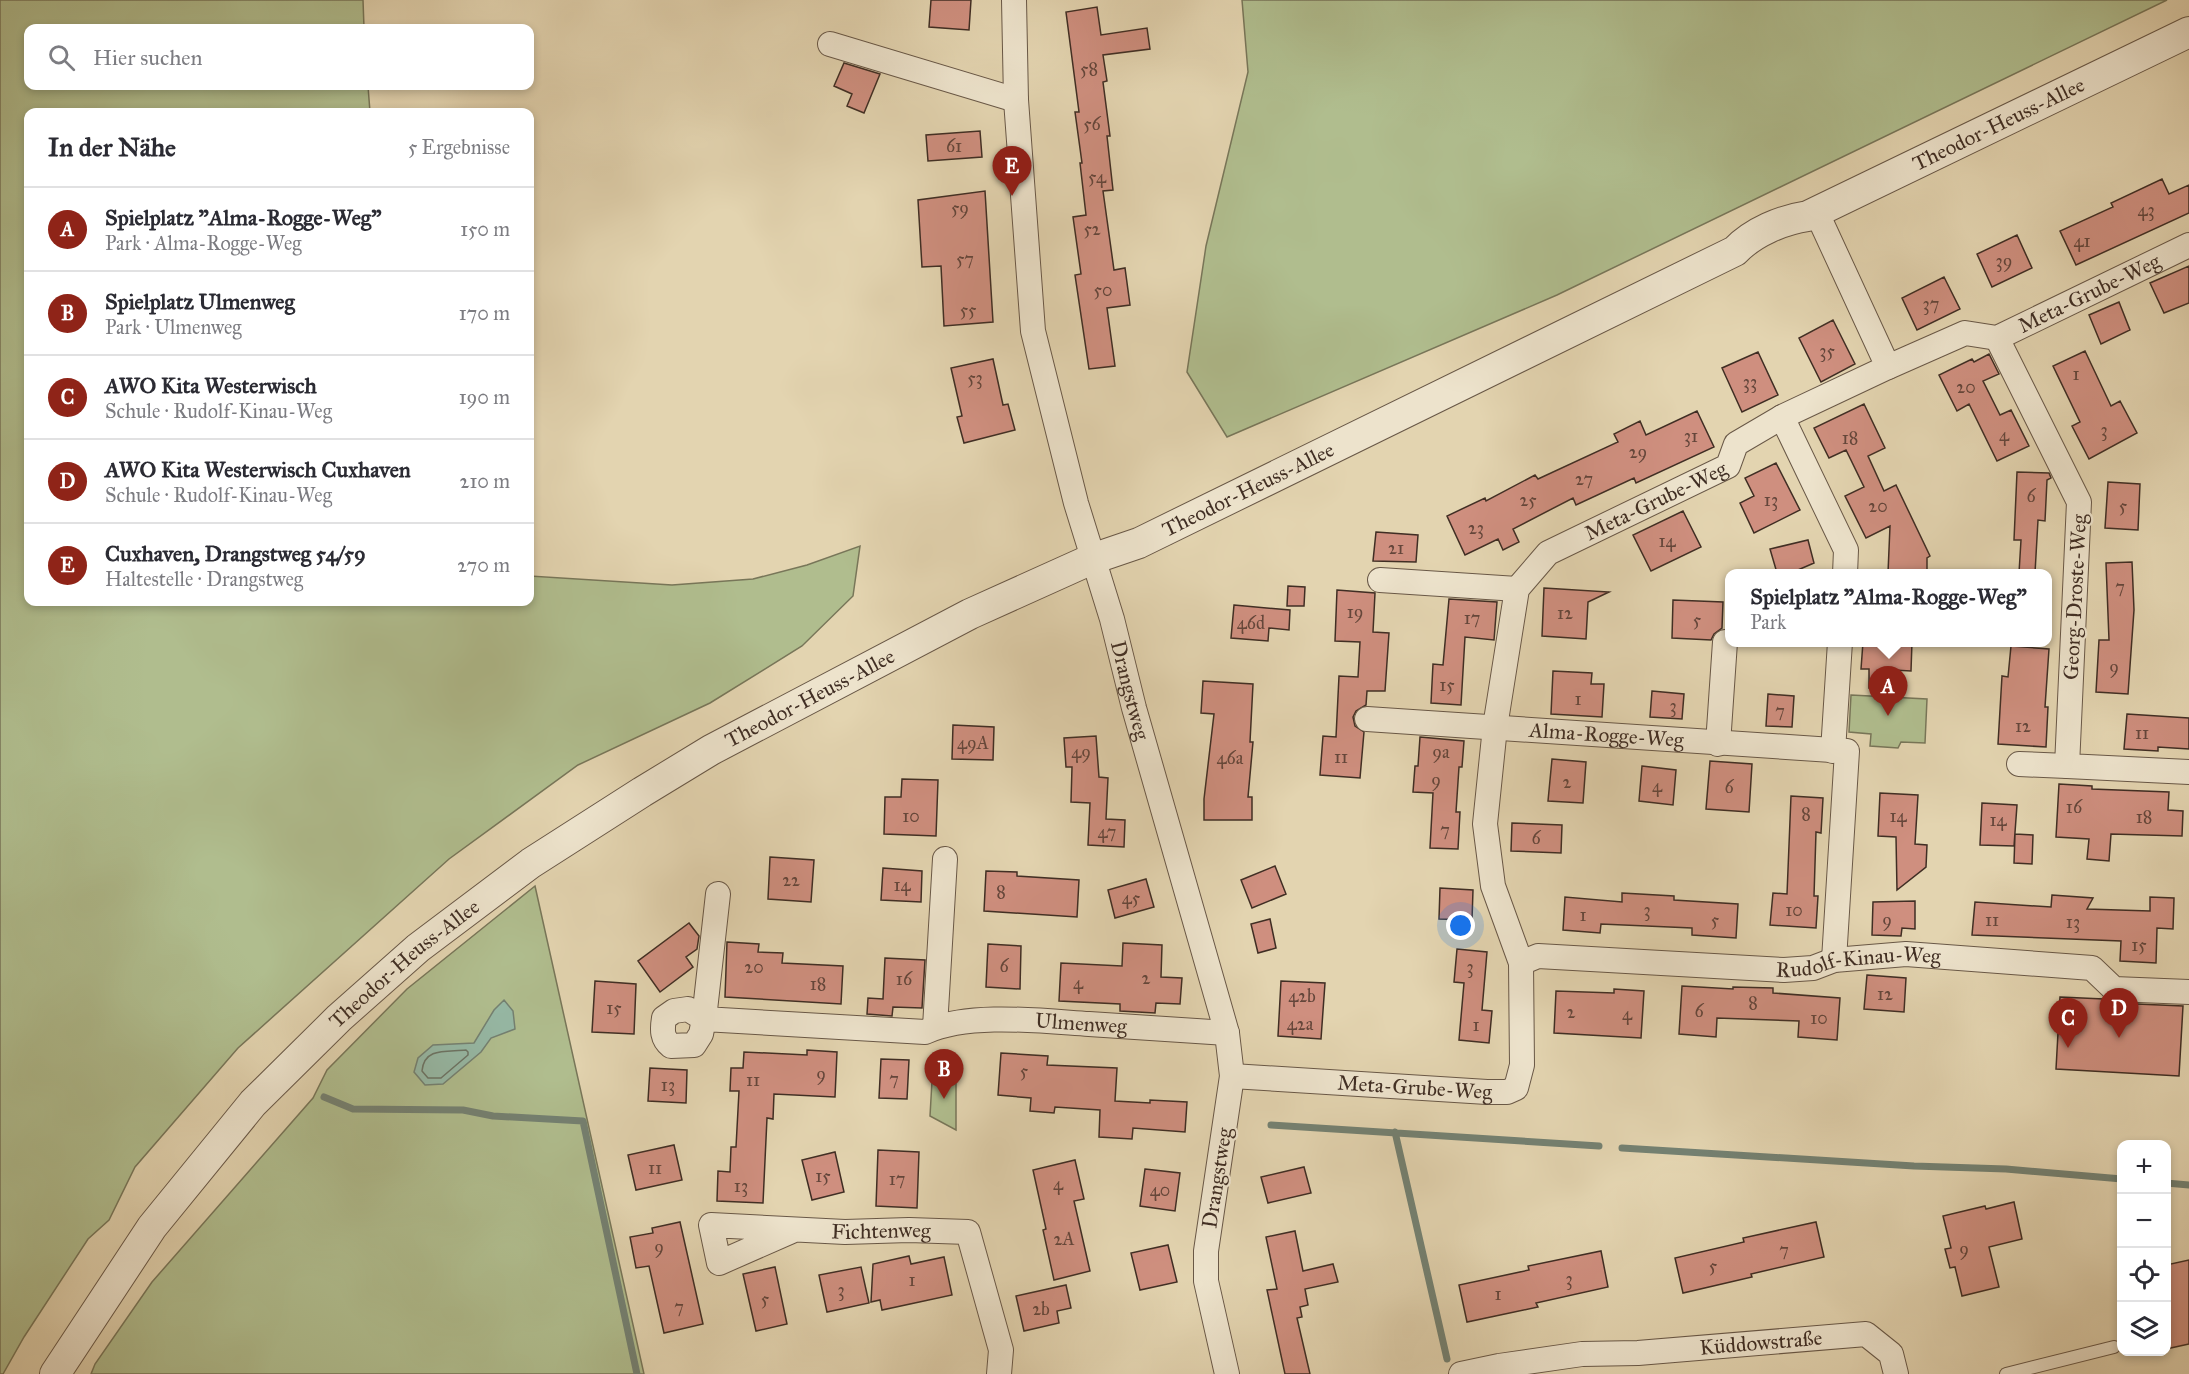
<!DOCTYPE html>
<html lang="de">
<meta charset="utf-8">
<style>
body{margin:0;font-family:"IM FELL Great Primer",serif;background:#f7f7f7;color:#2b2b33}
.controls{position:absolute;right:18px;bottom:18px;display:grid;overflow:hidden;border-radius:12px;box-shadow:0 3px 9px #0003}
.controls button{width:54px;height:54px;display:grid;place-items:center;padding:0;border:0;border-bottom:2px solid #e1e1e2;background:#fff;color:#2b2b33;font:30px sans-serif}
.you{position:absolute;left:1461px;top:926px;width:21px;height:21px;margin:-15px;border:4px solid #fff;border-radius:50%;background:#1a73e8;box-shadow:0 0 0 9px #1a73e833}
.badge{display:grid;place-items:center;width:39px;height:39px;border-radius:50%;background:#8f2418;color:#fff;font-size:20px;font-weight:700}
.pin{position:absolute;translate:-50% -50px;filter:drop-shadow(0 2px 3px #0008)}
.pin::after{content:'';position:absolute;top:32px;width:21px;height:18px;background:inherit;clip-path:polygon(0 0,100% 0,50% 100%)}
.popup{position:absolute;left:1725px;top:569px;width:327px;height:78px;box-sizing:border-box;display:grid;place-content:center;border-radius:12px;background:#fff;filter:drop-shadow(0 2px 4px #0005);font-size:20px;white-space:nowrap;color:#7c7c81}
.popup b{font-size:22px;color:#2b2b33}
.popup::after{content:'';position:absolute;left:50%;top:100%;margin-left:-12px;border:12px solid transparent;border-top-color:#fff}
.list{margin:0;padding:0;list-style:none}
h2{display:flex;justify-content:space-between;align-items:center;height:78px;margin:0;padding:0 24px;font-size:26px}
h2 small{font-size:20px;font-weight:400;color:#7c7c81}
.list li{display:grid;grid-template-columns:39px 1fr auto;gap:18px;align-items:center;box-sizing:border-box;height:84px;padding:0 24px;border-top:2px solid #e1e1e2}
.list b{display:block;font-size:22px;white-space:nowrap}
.list p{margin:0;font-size:20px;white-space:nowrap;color:#7c7c81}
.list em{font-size:20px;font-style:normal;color:#7c7c81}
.icon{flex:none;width:33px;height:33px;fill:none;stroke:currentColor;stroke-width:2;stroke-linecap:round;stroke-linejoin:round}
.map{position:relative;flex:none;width:2189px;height:1374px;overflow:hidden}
.search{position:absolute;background:#fff;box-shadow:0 3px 9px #0003;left:24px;top:24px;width:510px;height:66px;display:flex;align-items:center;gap:15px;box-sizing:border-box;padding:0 21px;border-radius:12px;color:#7c7c81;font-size:22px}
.panel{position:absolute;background:#fff;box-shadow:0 3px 9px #0003;left:24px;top:108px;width:510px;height:498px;border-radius:12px}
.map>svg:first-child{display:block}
</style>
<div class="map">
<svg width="2189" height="1374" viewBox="0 0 2189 1374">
<rect width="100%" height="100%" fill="#e3d4b0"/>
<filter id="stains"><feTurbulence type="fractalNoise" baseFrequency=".00333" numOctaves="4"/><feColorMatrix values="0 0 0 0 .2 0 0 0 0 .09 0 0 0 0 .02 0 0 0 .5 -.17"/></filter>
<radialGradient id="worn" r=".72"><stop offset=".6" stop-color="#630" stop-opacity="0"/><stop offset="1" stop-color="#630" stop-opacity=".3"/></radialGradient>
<path fill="#b0bd8e" stroke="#787659" stroke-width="1.5" d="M0 0H363L364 28H28V86H368L370 112H28V602H530V576L672 585 753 579 807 565 860 546 853 596 802 646 710 703 578 765 449 859 238 1048 135 1167 109 1220 88 1239 24 1337 3 1374H0Z
M1242 0H2167L1557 295 1227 437 1187 372 1206 246 1248 72Z
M1851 695 1927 699 1925 743 1901 742 1898 748 1870 746 1871 734 1849 732Z
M535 886 644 1374H91L95 1364 152 1282 313 1098 327 1070 407 989Z
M932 1081H956V1130L930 1116Z"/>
<path fill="#96b9a6" stroke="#748172" stroke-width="1.5" d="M504 1000 513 1011 515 1029 491 1038 481 1052 443 1084 425 1085 414 1072 418 1058 433 1045 474 1043 494 1010Z"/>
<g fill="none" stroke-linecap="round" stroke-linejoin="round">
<path stroke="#6b7465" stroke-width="1.5" d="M466 1050 468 1052V1055L441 1078H428L422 1071C424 1047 447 1052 466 1050Z"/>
<path stroke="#748172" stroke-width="7" d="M324 1097 353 1109 463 1110 493 1116 583 1121 637 1374
M1271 1125 1599 1146
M1395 1132 1447 1359
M1622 1148 1914 1166 2006 1169 2122 1179
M2166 1183 2189 1185"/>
</g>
<path fill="#cf8f7f" stroke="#402e24" stroke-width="1.5" d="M931 0H971L969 30 929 27Z
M1097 7 1101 35 1147 28 1150 49 1103 55 1107 81 1103 82 1110 136H1107L1113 190 1103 191 1114 270 1125 268 1130 305 1107 308 1115 366 1089 369 1075 275 1081 274 1073 217 1086 215 1080 163H1082L1075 112H1079L1066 12Z
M844 63 880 74 864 113 847 106 852 94 834 86Z
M980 131 982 157 928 161 926 135Z
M2162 179 2169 194 2189 185V213L2076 265 2060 231 2113 207 2111 203Z
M985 191 993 322 944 326 941 266 922 267 918 200Z
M2017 235 2032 268 1992 287 1977 254Z
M2189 266V303L2164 313 2150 283Z
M1944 277 1960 309 1917 330 1902 298Z
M2119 302 2130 330 2101 344 2089 315Z
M1833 320 1855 364 1821 382 1799 338Z
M2085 351 2111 406 2120 401 2137 433 2089 459 2072 426 2080 422 2053 366Z
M1758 352 1778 395 1742 412 1722 368Z
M1989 354 1999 374 1983 381 2000 415 2011 410 2029 446 1997 461 1969 404 1957 411 1939 375 1972 359 1974 362Z
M993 359 1003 405 1008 404 1015 430 964 443 957 417 962 416 951 368Z
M1864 404 1885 448 1868 456 1884 491 1896 485 1930 556 1927 558V573H1888L1890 526 1866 538 1845 496 1864 487 1846 450 1829 458 1814 428Z
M1697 411 1714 447 1636 483 1634 478 1576 505 1573 498 1513 529 1519 542 1503 550 1498 539 1465 555 1447 516 1485 498 1486 501 1535 475 1538 479 1618 442 1614 434 1640 421 1646 435Z
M1776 463 1800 510 1754 533 1740 503 1754 496 1745 478Z
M2017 472 2049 473 2051 478 2047 480 2045 521 2038 520 2035 573H2019L2021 540H2014Z
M2108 482 2140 484 2138 530 2105 528Z
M1683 511 1701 547 1651 571 1633 535Z
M1376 532 1418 535 1416 562 1373 561Z
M1808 540 1814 563 1791 573H1777L1770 549Z
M2132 562 2134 610 2128 694 2096 692 2099 640H2109L2106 563Z
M1288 586 1305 587 1304 606H1287Z
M1544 588 1609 592 1588 602 1586 639 1542 636Z
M1337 590 1375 593 1373 632 1389 633 1385 691H1367L1366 705 1356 711 1353 717 1355 726 1364 732 1360 778 1320 775 1323 736 1336 737 1339 676 1358 677 1360 642 1335 641Z
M1449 599 1497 602 1494 640 1465 637 1461 705 1431 703 1433 664 1443 665Z
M1673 600 1723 602 1722 628 1714 634 1711 640 1672 638Z
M1234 605 1290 610 1289 630 1269 628 1268 641 1231 638Z
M1863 642H1912L1911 671 1894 670 1893 689 1869 688V669H1861Z
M2011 646 2049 649 2045 707H2048L2046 747 1998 744 2002 676 2008 677Z
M1553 671 1592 673 1591 684H1604L1602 717 1551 714Z
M1203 681 1253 684 1250 742H1253L1248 797H1252V820H1204V799L1214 714 1201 713Z
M1652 691 1684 694 1682 719 1650 717Z
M1768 694 1794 696 1792 727 1766 726Z
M2127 714 2189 718V749L2158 747V751L2124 749Z
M953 725 994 727 993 760 952 759Z
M1096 736 1099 777 1108 778 1106 819 1125 820 1124 847 1088 845 1090 803 1071 802 1072 767H1066L1064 738Z
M1420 737 1464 741 1462 767H1459L1456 812H1460L1458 849 1430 848 1433 793 1413 792 1415 766H1418Z
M1552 759 1586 762 1583 803 1548 801Z
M1710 761 1752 764 1749 812 1706 809Z
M1642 766 1676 770 1673 805 1639 801Z
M902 779 938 780 936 836 884 834 885 797H901Z
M2059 784 2092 786V789L2169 792 2168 810 2183 811 2182 836 2111 834 2109 861 2087 859 2089 839 2056 837Z
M1880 793 1918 795 1915 844 1927 845 1926 867 1897 890 1896 837 1878 836Z
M1791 796 1823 798 1821 833 1816 832 1814 896H1818L1816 928 1770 925 1773 893 1787 894Z
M1982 803 2017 805 2014 846 1980 845Z
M1512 823 1562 825 1561 853 1511 851Z
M2015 834 2033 835 2032 864 2014 863Z
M770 857 814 860 811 902 768 899Z
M1275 866 1286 894 1252 908 1241 880Z
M883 868 922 871 921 902 881 900Z
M986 871 1017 872V876L1079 880 1077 917 984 911Z
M1146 879 1154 907 1115 918 1108 890Z
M1440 888 1473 890 1472 920 1439 919Z
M1622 893 1674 896V900L1738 904 1736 938 1692 935V928L1601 924 1600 933 1563 930 1565 897 1622 902Z
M2052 895 2093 898 2087 909 2150 911V897L2174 898 2173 929 2157 928 2156 963 2120 961 2121 941 1972 935 1975 902 2051 907Z
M1915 901V929L1902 928 1901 936 1872 935 1873 902Z
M1270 919 1276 948 1258 953 1251 924Z
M689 923 699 936 697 949 686 957 693 967 660 992 638 961Z
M727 942 759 944 758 952 783 953 782 963 843 966 841 1004 725 997Z
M1123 943 1162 945 1161 977 1182 978 1180 1004 1156 1003 1155 1013 1120 1011V1004L1059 1001 1061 963 1122 966Z
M988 944 1021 946 1020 989 986 987Z
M1457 949 1487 952 1482 1010 1492 1011 1489 1043 1459 1040 1464 983 1454 982Z
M885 958 925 960 922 1008 893 1007 892 1016 867 1014 868 998 883 999Z
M1867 975 1906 978 1904 1012 1864 1009Z
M595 981 636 984 634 1034 592 1032Z
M1281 981 1325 983 1321 1039 1278 1036Z
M1682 986 1733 989V987L1773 988V993L1840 998 1837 1040 1798 1037 1799 1021 1717 1018 1716 1037 1679 1034Z
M1614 989 1644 991 1641 1038 1554 1033 1556 991 1614 993Z
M2060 997 2104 999 2113 1003 2183 1006 2179 1076 2056 1069Z
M807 1050 837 1052 835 1097 774 1094 773 1119 767 1118 763 1203 717 1201 718 1171 730 1172 731 1147H736L739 1091H730L731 1068H743L744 1052 807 1055Z
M1001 1053 1048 1056 1047 1065 1117 1068 1115 1101 1150 1103V1100L1187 1102 1185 1132 1133 1128 1132 1139 1099 1137 1100 1110 1055 1107 1054 1113 1030 1111 1031 1098 998 1095Z
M881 1059 909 1060 907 1099 879 1098Z
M650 1068 687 1070 686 1103 648 1101Z
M674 1145 682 1180 636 1190 628 1155Z
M878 1150 919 1152 917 1208 876 1206Z
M835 1152 844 1192 812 1200 802 1160Z
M1075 1160 1084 1199 1074 1201 1090 1271 1054 1280 1043 1230 1046 1229 1033 1170Z
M1304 1167 1311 1193 1268 1203 1261 1177Z
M1145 1169 1180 1173 1175 1211 1140 1206Z
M2014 1202 2022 1239 1989 1247 1999 1287 1962 1296 1955 1267 1950 1268 1945 1249 1951 1248 1943 1216 1985 1206 1986 1209Z
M680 1222 703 1324 664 1333 649 1266 636 1268 630 1237 653 1233 652 1228Z
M1816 1222 1824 1257 1751 1274 1752 1277 1683 1293 1675 1258 1744 1242 1743 1238Z
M1295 1231 1303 1271 1333 1264 1338 1282 1305 1289 1308 1305 1300 1307 1302 1317 1297 1318 1310 1374H1285L1267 1290 1277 1289 1266 1237Z
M1168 1245 1177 1282 1140 1290 1131 1253Z
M1601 1251 1608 1287 1536 1303 1538 1307 1467 1322 1459 1285 1529 1270 1528 1266Z
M909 1256 911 1264 944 1257 952 1295 882 1310 880 1300 871 1302 873 1264Z
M2189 1260V1344L2166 1349V1265Z
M775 1267 787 1324 756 1331 743 1274Z
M861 1267 869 1303 827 1312 819 1275Z
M1066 1285 1071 1308 1057 1311 1059 1323 1024 1331 1016 1296Z"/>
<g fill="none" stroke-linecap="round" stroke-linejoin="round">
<g stroke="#695847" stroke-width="14">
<path id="service" d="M2006 1374 2114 1347"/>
</g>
<g stroke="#695847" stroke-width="26">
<g id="minor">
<path id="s1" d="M1014 0 1016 100 1033 331 1076 503 1112 619 1134 708 1227 1033 1232 1076 1206 1251V1281L1227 1374"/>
<path d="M830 44 1016 100"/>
<path d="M1997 338 2079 502 2067 766 2189 772"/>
<path id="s2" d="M1888 367 1965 333 1997 338 2189 245"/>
<path d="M1782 417 1846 550 1845 574"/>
<path d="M1380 580 1517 589"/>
<path id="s3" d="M1367 719 1847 751 1834 960"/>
<path d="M1718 744 1725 642"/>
<path d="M1833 751 1840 642"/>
<path d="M2019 764 2067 766"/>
<path id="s4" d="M718 894 704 1019 701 1034 694 1045 671 1046C662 1039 662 1030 664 1018L674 1011 688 1009 704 1019 925 1032C968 1012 1042 1021 1089 1024 1135 1027 1181 1030 1227 1033"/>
<path id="s5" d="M1521 963 1538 956 1784 970 1813 968 1834 960 1906 954 2092 968 2114 989 2189 992"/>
<path d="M935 1027 945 859"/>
<path id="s6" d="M1232 1076 1487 1092H1507L1516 1088 1522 1065 1521 963 1493 886 1485 824 1495 727 1517 589 1548 553 1728 466 1736 444 1782 417 1888 367 1816 211"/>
<path id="s7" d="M794 1230 719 1263 711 1225 845 1232 909 1230 968 1232 1001 1350 999 1374"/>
<path id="s8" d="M1461 1374 1499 1366 1582 1354 1638 1353 1866 1334 1891 1354 1896 1374"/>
</g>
</g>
<g stroke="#695847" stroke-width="32">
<g id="tertiary">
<path id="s9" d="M55 1374 152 1227 253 1103 339 1018 418 948 531 863 642 792 711 750 970 614 1092 559 1139 543 1735 251C1753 232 1782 220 1808 216L2189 32"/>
</g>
</g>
<use href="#service" stroke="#ede3cc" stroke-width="12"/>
<use href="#minor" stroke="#ede3cc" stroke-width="24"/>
<use href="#tertiary" stroke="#ede3cc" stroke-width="30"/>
</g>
<g text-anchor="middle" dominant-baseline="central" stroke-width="4.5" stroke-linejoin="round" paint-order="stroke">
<g font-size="18" fill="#64463b">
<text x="1089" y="69">58</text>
<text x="1092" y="124">56</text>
<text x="954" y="146">61</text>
<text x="1097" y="177">54</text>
<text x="960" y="208">59</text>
<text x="2146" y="210">43</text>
<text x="1092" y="229">52</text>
<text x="2082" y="241">41</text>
<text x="965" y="259">57</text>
<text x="2004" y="261">39</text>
<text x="1103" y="290">50</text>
<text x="1931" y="304">37</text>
<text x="968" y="310">55</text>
<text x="1827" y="351">35</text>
<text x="2076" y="374">1</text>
<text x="975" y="378">53</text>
<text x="1750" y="382">33</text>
<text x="1966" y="387">20</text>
<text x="2104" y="430">3</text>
<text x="2004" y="435">4</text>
<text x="1691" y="436">31</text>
<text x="1850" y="438">18</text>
<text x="1638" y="452">29</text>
<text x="1584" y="479">27</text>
<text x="2031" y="496">6</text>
<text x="1528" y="500">25</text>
<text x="1771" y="500">13</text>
<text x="1878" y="506">20</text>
<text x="2123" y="506">5</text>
<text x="1476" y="528">23</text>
<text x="1667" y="541">14</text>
<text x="1396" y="548">21</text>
<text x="2120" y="587">7</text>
<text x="1355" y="612">19</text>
<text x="1565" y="613">12</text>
<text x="1472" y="618">17</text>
<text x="1697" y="620">5</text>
<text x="1251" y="623">46d</text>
<text x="2114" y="667">9</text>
<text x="1447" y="685">15</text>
<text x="1578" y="699">1</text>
<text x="1673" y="706">3</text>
<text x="1780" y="711">7</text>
<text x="2023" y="726">12</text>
<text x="2142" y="733">11</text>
<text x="973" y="743">49A</text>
<text x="1081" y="752">49</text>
<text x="1441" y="752">9a</text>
<text x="1341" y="757">11</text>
<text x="1230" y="758">46a</text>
<text x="1436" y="780">9</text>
<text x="1567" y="782">2</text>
<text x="1657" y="786">4</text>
<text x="1729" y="787">6</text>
<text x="2074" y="807">16</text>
<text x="1806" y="814">8</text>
<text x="911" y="816">10</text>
<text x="1898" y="816">14</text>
<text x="2144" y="817">18</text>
<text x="1998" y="820">14</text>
<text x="1445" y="830">7</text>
<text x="1107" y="832">47</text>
<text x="1536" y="838">6</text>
<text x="791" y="880">22</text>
<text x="902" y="885">14</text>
<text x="1001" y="892">8</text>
<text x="1131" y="898">45</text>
<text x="1647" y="910">3</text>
<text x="1794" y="910">10</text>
<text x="1583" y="915">1</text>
<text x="1715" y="920">5</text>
<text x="1887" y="920">9</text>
<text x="1992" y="920">11</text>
<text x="2073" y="922">13</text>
<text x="2139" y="945">15</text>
<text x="1004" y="966">6</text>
<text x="754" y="967">20</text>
<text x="1470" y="967">3</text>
<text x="1146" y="978">2</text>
<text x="904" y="979">16</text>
<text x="1078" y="983">4</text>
<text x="818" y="984">18</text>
<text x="1885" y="994">12</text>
<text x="1302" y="996">42b</text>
<text x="1753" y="1003">8</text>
<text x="614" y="1008">15</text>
<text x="1699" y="1011">6</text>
<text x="1571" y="1012">2</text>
<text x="1627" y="1014">4</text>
<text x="1819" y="1018">10</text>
<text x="1300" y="1024">42a</text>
<text x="1476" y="1025">1</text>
<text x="1024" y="1071">5</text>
<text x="821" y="1074">9</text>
<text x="894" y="1079">7</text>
<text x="753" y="1080">11</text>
<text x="668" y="1085">13</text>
<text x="655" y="1168">11</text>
<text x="823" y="1176">15</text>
<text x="897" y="1179">17</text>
<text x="1058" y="1184">4</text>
<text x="741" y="1186">13</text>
<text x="1160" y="1190">40</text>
<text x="1064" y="1239">2A</text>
<text x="659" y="1247">9</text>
<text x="1964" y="1249">9</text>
<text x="1784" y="1250">7</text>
<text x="1713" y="1266">5</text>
<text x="1569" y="1279">3</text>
<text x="912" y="1280">1</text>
<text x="841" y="1290">3</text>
<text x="1498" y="1294">1</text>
<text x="765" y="1299">5</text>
<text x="679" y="1307">7</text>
<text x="1041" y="1309">2b</text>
</g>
<g font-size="21" fill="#402e24" stroke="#ede3cc">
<text stroke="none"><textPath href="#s9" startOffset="2350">Theodor-Heuss-Allee</textPath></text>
<text stroke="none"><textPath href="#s2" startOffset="219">Meta-Grube-Weg</textPath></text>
<text stroke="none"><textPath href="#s9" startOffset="1514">Theodor-Heuss-Allee</textPath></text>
<text stroke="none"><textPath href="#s6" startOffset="960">Meta-Grube-Weg</textPath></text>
<text transform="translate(2075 597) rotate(-87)">Georg-Droste-Weg</text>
<text stroke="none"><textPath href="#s1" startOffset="704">Drangstweg</textPath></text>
<text stroke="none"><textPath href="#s9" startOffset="1028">Theodor-Heuss-Allee</textPath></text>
<text stroke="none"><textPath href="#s3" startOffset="240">Alma-Rogge-Weg</textPath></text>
<text stroke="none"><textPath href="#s5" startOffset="340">Rudolf-Kinau-Weg</textPath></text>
<text stroke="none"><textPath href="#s9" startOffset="542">Theodor-Heuss-Allee</textPath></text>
<text stroke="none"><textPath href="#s4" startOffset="632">Ulmenweg</textPath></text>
<text stroke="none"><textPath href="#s6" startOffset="183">Meta-Grube-Weg</textPath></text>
<text transform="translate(1217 1178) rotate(-81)">Drangstweg</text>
<text stroke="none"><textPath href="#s7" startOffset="291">Fichtenweg</textPath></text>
<text stroke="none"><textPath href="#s8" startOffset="302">Küddowstraße</textPath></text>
</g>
</g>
<rect width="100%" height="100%" filter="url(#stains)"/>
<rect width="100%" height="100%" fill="url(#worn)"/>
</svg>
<div class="controls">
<button>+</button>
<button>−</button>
<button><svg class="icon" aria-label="locate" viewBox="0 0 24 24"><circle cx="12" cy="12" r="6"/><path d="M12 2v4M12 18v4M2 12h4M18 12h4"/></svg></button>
<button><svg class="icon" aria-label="layers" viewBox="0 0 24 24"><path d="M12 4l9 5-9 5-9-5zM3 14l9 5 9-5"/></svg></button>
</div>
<div class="you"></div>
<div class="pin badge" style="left:1888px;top:716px">A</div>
<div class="popup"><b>Spielplatz &quot;Alma-Rogge-Weg&quot;</b>Park</div>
<div class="pin badge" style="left:944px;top:1099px">B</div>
<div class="pin badge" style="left:2068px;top:1048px">C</div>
<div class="pin badge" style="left:2119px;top:1038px">D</div>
<div class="pin badge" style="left:1012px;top:196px">E</div>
<div class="search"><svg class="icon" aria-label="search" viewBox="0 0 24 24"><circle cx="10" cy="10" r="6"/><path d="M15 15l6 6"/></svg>Hier suchen</div>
<section class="panel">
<h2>In der Nähe<small>5 Ergebnisse</small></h2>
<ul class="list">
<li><span class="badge">A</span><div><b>Spielplatz &quot;Alma-Rogge-Weg&quot;</b><p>Park · Alma-Rogge-Weg</p></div><em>150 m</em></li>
<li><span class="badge">B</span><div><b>Spielplatz Ulmenweg</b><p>Park · Ulmenweg</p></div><em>170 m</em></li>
<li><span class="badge">C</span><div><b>AWO Kita Westerwisch</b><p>Schule · Rudolf-Kinau-Weg</p></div><em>190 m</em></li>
<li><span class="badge">D</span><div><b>AWO Kita Westerwisch Cuxhaven</b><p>Schule · Rudolf-Kinau-Weg</p></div><em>210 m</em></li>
<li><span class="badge">E</span><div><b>Cuxhaven, Drangstweg 54/59</b><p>Haltestelle · Drangstweg</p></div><em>270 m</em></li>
</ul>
</section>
</div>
